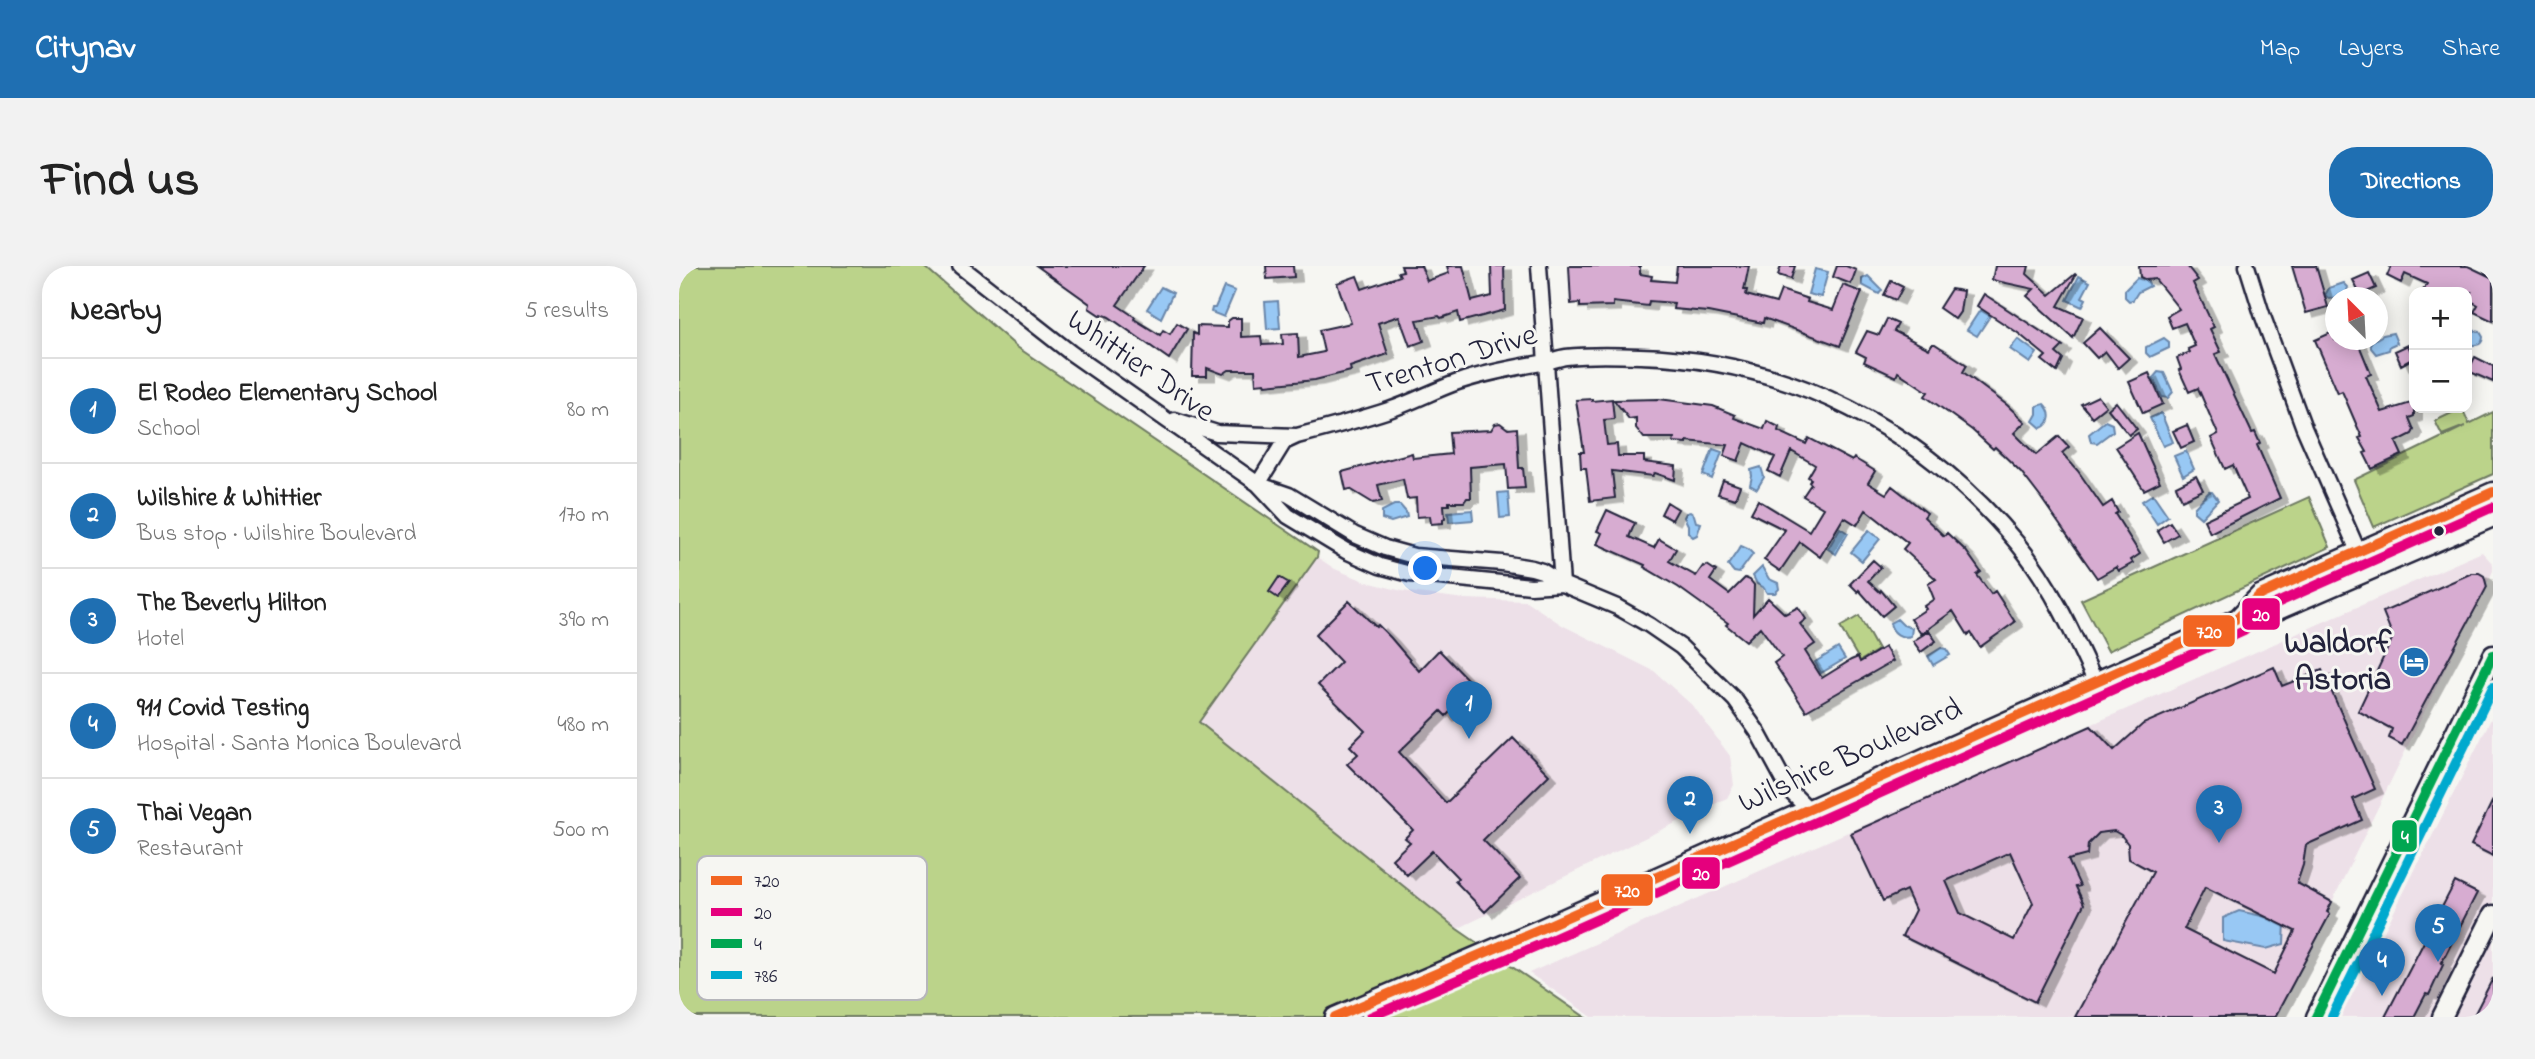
<!DOCTYPE html>
<meta charset="utf-8">
<style>
body{margin:0;font-family:"Indie Flower",sans-serif;background:#f2f2f2;color:#222}
.controls{position:absolute;right:21px;top:21px;display:grid;overflow:hidden;border-radius:14px;box-shadow:0 4px 18px #0003}
.controls button{width:63px;height:63px;display:grid;place-items:center;padding:0;border:0;border-bottom:2px solid #e0e0e0;background:#fff;color:#222;font:35px sans-serif}
.compass{position:absolute;left:1646px;top:21px;width:63px;height:63px;border-radius:50%;background:#fff;box-shadow:0 4px 18px #0003;rotate:336deg}
.you{position:absolute;left:747px;top:303px;width:24px;height:24px;margin:-18px;border:5px solid #fff;border-radius:50%;background:#1a73e8;box-shadow:0 0 0 10px #1a73e833}
.badge{display:grid;place-items:center;width:46px;height:46px;border-radius:50%;background:#1f6fb2;color:#fff;font-size:23px;font-weight:700}
.pin{position:absolute;translate:-50% -58px;filter:drop-shadow(0 2px 4px #0008)}
.pin::after{content:'';position:absolute;top:37px;width:24px;height:21px;background:inherit;clip-path:polygon(0 0,100% 0,50% 100%)}
.list{margin:0;padding:0;list-style:none}
h2{display:flex;justify-content:space-between;align-items:center;height:91px;margin:0;padding:0 28px;font-size:30px}
h2 small{font-size:23px;font-weight:400;color:#767676}
.list li{display:grid;grid-template-columns:46px 1fr auto;gap:21px;align-items:center;box-sizing:border-box;height:105px;padding:0 28px;border-top:2px solid #e0e0e0}
.list b{display:block;font-size:26px;white-space:nowrap}
.list p{margin:0;font-size:23px;white-space:nowrap;color:#767676}
.list em{font-size:23px;font-style:normal;color:#767676}
.map{position:relative;flex:none;width:1814px;height:751px;overflow:hidden;border-radius:28px}
header{display:flex;align-items:center;gap:42px;box-sizing:border-box;height:98px;padding:0 35px;background:#1f6fb2;color:#fff}
header strong{font-size:33px}
nav{display:flex;gap:38px;margin-inline-start:auto;font-size:24px}
.intro{display:flex;align-items:center;justify-content:space-between;box-sizing:border-box;height:168px;padding:0 42px}
h1{margin:0;font-size:49px}
.button{padding:18px 32px;border-radius:28px;background:#1f6fb2;color:#fff;font-size:24px;font-weight:700}
main{display:flex;gap:42px;padding:0 42px}
aside{flex:1;background:#fff;border-radius:28px;box-shadow:0 4px 18px #0003}
.map>svg:first-child{display:block}
</style>
<header>
<strong>Citynav</strong>
<nav><a>Map</a><a>Layers</a><a>Share</a></nav>
</header>
<div class="intro"><h1>Find us</h1><a class="button">Directions</a></div>
<main>
<aside>
<h2>Nearby<small>5 results</small></h2>
<ul class="list">
<li><span class="badge">1</span><div><b>El Rodeo Elementary School</b><p>School</p></div><em>80 m</em></li>
<li><span class="badge">2</span><div><b>Wilshire &amp; Whittier</b><p>Bus stop · Wilshire Boulevard</p></div><em>170 m</em></li>
<li><span class="badge">3</span><div><b>The Beverly Hilton</b><p>Hotel</p></div><em>390 m</em></li>
<li><span class="badge">4</span><div><b>911 Covid Testing</b><p>Hospital · Santa Monica Boulevard</p></div><em>480 m</em></li>
<li><span class="badge">5</span><div><b>Thai Vegan</b><p>Restaurant</p></div><em>500 m</em></li>
</ul>
</aside>
<div class="map">
<svg width="1814" height="751" viewBox="0 0 1814 751">
<defs>
<filter id="shadow"><feDropShadow dx="8" dy="4.5" stdDeviation="0" flood-color="#0004"/></filter>
</defs>
<rect width="100%" height="100%" fill="#f6f6f2"/>
<filter id="ink" filterUnits="userSpaceOnUse"><feTurbulence type="fractalNoise" baseFrequency=".0143" numOctaves="2"/><feDisplacementMap in="SourceGraphic" scale="14" xChannelSelector="R" yChannelSelector="G"/><feConvolveMatrix kernelMatrix="1 2 1 2 8 2 1 2 1" color-interpolation-filters="sRGB"/></filter>
<g filter="url(#ink)">
<path fill="#ede0e8" d="M1803 286 1814 298V305L1597 751H913L850 707Z
M638 291 656 303 688 316 723 325 786 333 847 335 883 359 975 405 1015 441 1051 490 1055 519 1048 532 778 663 520 456Z
M1814 449V751H1662Z"/>
<path fill="#bbd38a" stroke="#6e7a62" stroke-width="2" d="M0 0H245L338 81 639 286 638 291 520 456 778 663 906 751H0Z
M1783 142 1790 158 1814 146V208L1695 261 1675 214 1786 160 1763 169 1756 155Z
M1630 231 1651 281 1429 385 1402 334Z
M1180 350 1199 384 1181 395 1161 361Z"/>
<path fill="#98c8f4" stroke="#6986aa" stroke-width="2" d="M1136 3 1149 6 1142 31 1129 28Z
M1189 10 1203 24 1200 28 1183 19V13Z
M1400 10 1411 16 1403 31 1407 33 1403 41 1388 34Z
M1458 12 1469 16 1471 20 1459 26 1454 34 1450 35 1446 31V24Z
M1665 17 1669 21C1668 30 1657 33 1650 33L1646 29 1650 22Z
M482 21 494 27 482 52 468 43Z
M545 21 556 25 545 51 532 46 533 42H536Z
M599 35 601 62 588 63 586 36Z
M1301 44 1311 50 1298 70 1288 64Z
M1788 63 1801 66 1804 71C1803 82 1795 78 1788 79Z
M1714 67 1718 77 1711 80 1710 84 1697 88 1692 82V76L1704 69Z
M1485 72 1490 76V82L1471 91 1467 87V81Z
M1339 73 1358 87 1351 97 1331 83Z
M1479 106 1485 107 1494 126 1489 132 1483 131 1474 112Z
M1365 138C1373 146 1373 158 1362 162L1354 155 1358 148V140Z
M1482 147 1494 176 1484 180 1471 152Z
M1426 155 1433 158 1434 165 1418 177 1412 176 1410 168Z
M1034 183 1043 186 1033 213 1024 209Z
M1507 185 1515 203 1504 210 1495 190Z
M1082 201 1085 211 1078 223 1071 219 1073 210 1072 204Z
M829 226 831 251 821 252 819 227Z
M1530 226H1533L1539 234 1522 252 1515 246V242Z
M1474 228 1489 250 1478 258 1463 235Z
M715 239H721L727 246 728 251 712 256 703 253V245Z
M793 244 794 254 770 256 769 246Z
M1011 246 1015 249 1017 256 1022 257 1018 269 1014 271 1009 267V259L1005 251 1007 247Z
M1161 262 1169 267 1157 288 1149 283Z
M1190 264 1201 273 1183 295 1172 286Z
M1062 280 1069 283 1074 288 1060 307 1055 306 1049 299Z
M1083 301 1090 313 1099 317 1100 323 1096 327H1088L1084 321 1078 318 1074 310Z
M1218 353 1224 359 1233 362 1232 370C1222 373 1213 367 1211 357Z
M1159 382 1166 393 1142 407 1136 396Z
M1262 382 1267 383 1271 389 1254 399 1249 390Z
M1560 645 1606 655 1605 678 1587 683 1544 675V652Z"/>
<path fill="#d7acd1" stroke="#22223b" stroke-width="2" fill-rule="evenodd" filter="url(#shadow)" d="M358 0H465L438 39 456 51 455 53 481 69 484 64 491 68 498 57 508 63 490 93 430 51 423 48 422 50 410 42 411 38Z
M587 0H614L615 11 588 13Z
M722 0H742L748 15 770 7 768 0H784L793 35 813 30 812 0H825L826 44 781 56 779 46 762 52 760 50 738 54 745 75 731 80 720 50 699 57 709 88 671 101 672 105 636 114 587 119 586 117 577 118 576 104H550L544 108 528 102V110H513L514 67 518 69V60L549 61V55L553 52H562V71L582 70 583 79 604 78 603 68 619 67 620 91 645 86 640 64 672 57 658 17 678 10 683 23 721 10 719 6 724 5Z
M890 0H961V8L973 10 972 14 996 16 998 0H1070L1065 24H1068L1067 29 1097 37 1102 24 1129 33 1128 36 1154 44 1164 19 1183 26 1161 80 1085 52 1084 57 1029 46 994 43 995 37 970 35 969 40 934 36V40L901 41V37L892 38Z
M1102 0H1116L1112 13 1099 9Z
M1158 0H1167L1177 4 1172 18 1154 11Z
M1316 0H1350L1348 8 1371 29 1396 8 1397 9 1379 40 1404 51 1394 72 1348 30 1355 23 1313 14Z
M1460 0H1508L1519 14 1514 17 1535 61 1531 63 1542 86 1536 88 1573 167 1576 166 1581 177 1578 179 1601 232 1531 267 1525 254 1569 233 1554 199 1546 203 1532 172 1539 168 1519 122 1510 126 1500 104 1502 103 1498 92 1511 86 1509 83 1516 80 1506 57 1493 62 1488 50 1500 43 1476 13 1467 14 1461 11Z
M1613 0H1637L1649 41 1627 47Z
M1710 0H1789L1814 12V55L1795 46 1799 39 1788 33 1792 26H1743L1748 18 1726 8 1722 17 1708 10 1712 1Z
M1690 7 1697 22 1681 29 1674 14Z
M1212 15 1224 21 1217 34 1205 29Z
M1272 23 1284 25 1281 46 1276 53 1260 42Z
M1305 28 1384 80 1377 87 1384 93 1378 106 1363 94 1367 90 1339 67 1298 40Z
M1208 53 1219 58 1215 65 1250 83 1253 78H1256L1288 99 1284 106 1328 139 1346 156 1335 167 1357 189 1380 170 1390 181 1383 187 1399 205 1424 241 1433 235 1439 246 1436 248 1461 288 1452 294 1454 297 1440 305 1437 301 1418 312 1362 232 1342 206 1316 181 1314 183 1293 164 1246 130 1249 126 1219 106 1217 111 1185 96 1187 91 1177 86 1188 65 1200 69Z
M1421 62 1450 92 1439 102 1426 85 1418 92 1404 77Z
M1656 65V74H1678L1692 108 1687 110 1703 146 1735 136V150L1730 152 1735 164 1733 168 1717 176 1723 189 1693 203 1685 187 1688 186 1680 172 1683 171 1678 160 1663 125 1659 127 1636 74Z
M1729 79 1735 92 1722 99 1716 85Z
M1796 91 1814 100V116L1789 105Z
M1470 107 1484 138 1464 147 1450 116Z
M1419 130 1427 140 1413 151 1402 138Z
M913 133V135L933 133 935 153 925 154 928 179 938 178 939 190H965V196L997 200 996 214 976 207 974 210 933 205 936 232 911 235 907 202H902L901 186H905L897 134Z
M980 133 1034 140 1056 149 1055 152 1085 163 1088 155 1100 161 1099 165 1127 178 1130 172 1173 195 1175 192 1196 205 1189 217 1207 228 1213 220 1248 247 1245 251 1265 270 1268 267 1287 285 1302 306 1298 309 1312 328 1316 325 1336 356 1301 381 1292 367 1289 369 1274 345 1242 368 1232 353 1247 343 1245 340 1255 333 1249 318 1257 313 1224 283 1229 277 1187 244 1178 259 1165 251 1141 291 1121 276 1101 305 1085 294 1106 264 1072 247 1079 234 1130 265 1144 242 1124 230 1132 218 1130 216 1132 213 1129 211 1136 199 1112 185 1101 211 1089 205 1096 191 1066 177 1059 195 1045 190 1049 179 1008 175V177L994 176 995 172H965L957 162V152L950 153 935 134Z
M1437 136 1458 163 1450 169 1429 143Z
M821 157 829 163 838 162 840 202H844L846 222 829 223 827 198 791 201 792 232H788L785 236H770V239H765L766 252 764 253V257L752 258 751 250 738 251 737 232 728 233 724 213 699 219 703 235 694 237 671 223 667 224 663 206 733 187 734 192 772 188 770 166 812 164 816 158Z
M1508 159 1515 176 1502 182 1494 165Z
M1459 167 1481 216 1465 224 1437 181Z
M1517 210 1524 224 1503 234 1497 220Z
M1044 214 1061 220 1056 233 1039 228Z
M988 236 999 243 993 254 982 248Z
M928 244 956 257 950 271 975 282 980 273 997 283 990 295 1017 310 1024 300 1026 301 1028 299 1037 305 1031 314 1050 328 1066 312 1071 314 1075 319 1074 349 1089 332 1106 348 1119 341 1127 353 1121 358 1136 378 1126 385 1143 412 1172 394 1179 391 1181 396 1206 381 1214 395 1127 445 1095 397 1103 391 1081 361 1067 375 1047 359 1049 357 999 321 965 301 966 299 918 278 923 267 918 265Z
M1491 256 1499 268 1485 276 1478 264Z
M1194 294 1202 301 1189 315 1201 326 1202 324 1215 340 1203 350 1180 324 1179 326 1171 318Z
M1793 307H1800L1805 310 1808 321 1723 479 1710 472 1713 463 1679 445 1714 371 1704 346Z
M600 311 610 317 599 332 590 326Z
M670 335 697 361 699 359 712 372 740 405 760 384 791 416 787 420 792 425 767 450 762 445 720 486 767 537 834 472 870 509 804 574 841 612 806 646 776 615 779 612 753 585 728 609 713 593 731 576 726 572 734 564 668 498 679 488 671 480 686 465 639 419 662 396 636 369Z
M1250 365 1257 375 1242 386 1234 375Z
M1595 401 1603 420 1643 404 1696 523 1674 533 1683 554 1627 579 1624 599 1618 617 1653 636 1648 646 1651 648 1596 751H1396L1474 606 1450 593 1449 578 1442 569 1435 565 1420 567 1409 578 1408 589 1389 594 1401 620 1397 621 1405 638 1356 736 1223 670 1236 644 1227 624 1204 635 1172 567 1412 460 1435 484 1464 458ZM1331 586 1354 637 1335 674 1281 647 1267 615ZM1526 621 1616 665 1595 708 1505 663Z
M1814 534V590L1792 579Z
M1776 616 1798 627 1762 698 1764 699 1750 729 1747 728 1735 751H1706Z
M1814 712V751H1794Z"/>
<g fill="none" stroke-linecap="round" stroke-linejoin="round">
<g stroke="#22223b" stroke-width="19">
<path id="minor" d="M281 0 392 87 579 218 609 250 667 285 701 300 731 308 852 320 883 318
M860 0 883 318
M1568 0 1583 48 1625 162 1679 285
M496 154 538 167 617 170
M579 218 605 176 618 170C649 162 680 154 710 144 734 136 756 124 779 116 806 107 833 102 862 97 870 96 879 92 887 91 912 88 937 89 961 90 1111 94 1243 163 1338 277 1372 318 1394 367 1416 415
M581 219 610 229 676 269 706 282 735 290 823 297 853 302 863 305 883 318 938 341 970 359 1002 381 1056 434 1078 465 1110 524 1129 543"/>
</g>
<g stroke="#22223b" stroke-width="23">
<path id="major" d="M1559 352 1581 329 1814 226
M656 751 861 663 1535 363 1559 352 1585 350 1814 251
M1637 751 1814 389
M1763 751 1814 649"/>
</g>
<use href="#minor" stroke="#f6f6f2" stroke-width="14"/>
<use href="#major" stroke="#f6f6f2" stroke-width="18"/>
<g stroke="#f6f6f2" stroke-width="16">
<path id="bus-1" d="M656 751 861 663 1559 352 1581 329 1814 226"/>
</g>
<g stroke="#f6f6f2" stroke-width="16">
<path id="bus-2" d="M691 751 867 676 1565 365 1589 341 1814 241"/>
</g>
<g stroke="#f6f6f2" stroke-width="16">
<path id="bus-3" d="M1637 751 1814 389"/>
</g>
<g stroke="#f6f6f2" stroke-width="16">
<path id="bus-4" d="M1653 751 1814 421"/>
</g>
<use href="#bus-1" stroke="#f26522" stroke-width="10"/>
<use href="#bus-2" stroke="#e5007d" stroke-width="10"/>
<use href="#bus-3" stroke="#00a651" stroke-width="10"/>
<use href="#bus-4" stroke="#00a9ce" stroke-width="10"/>
</g>
</g>
<defs>
<g id="hotel-disc" transform="scale(1.575)"><circle r="9.5" fill="#1f6fb2" stroke="#f6f6f2"/><path d="M-6-4.5h1.5V1H6V5H4.5V3h-9V5H-6ZM-4 0a1.8 1.8 0 1 1 3.6 0ZM.5 0V-2.5h3Q6-2.5 6 0Z" fill="#fff"/></g>
</defs>
<g fill-rule="evenodd">
<use href="#hotel-disc" x="1735" y="396"/>
</g>
<circle fill="#22223b" stroke="#f6f6f2" stroke-width="2.5" cx="1760" cy="265" r="6"/>
<g text-anchor="middle" dominant-baseline="central" stroke-width="6" stroke-linejoin="round" paint-order="stroke">
<g font-size="32" fill="#22223b" stroke="#f6f6f2">
<text transform="translate(773 95) rotate(-17)">Trenton Drive</text>
<text transform="translate(461 101) rotate(35)">Whittier Drive</text>
<text transform="translate(1172 491) rotate(-24)">Wilshire Boulevard</text>
</g>
<g font-size="32" font-weight="bold" fill="#22223b" stroke="#f6f6f2" text-anchor="end">
<text x="1712" y="378">Waldorf<tspan x="1712" dy="37">Astoria</tspan></text>
</g>
</g>
<rect x="18" y="590" width="230" height="144" rx="10" fill="#f6f6f2" stroke="#b6b6bb" stroke-width="2"/>
<rect x="32" y="610" width="31" height="9" fill="#f26522"/>
<rect x="32" y="642" width="31" height="8" fill="#e5007d"/>
<rect x="32" y="673" width="31" height="9" fill="#00a651"/>
<rect x="32" y="705" width="31" height="8" fill="#00a9ce"/>
<g font-size="19" fill="#22223b">
<text x="75" y="621">720</text>
<text x="75" y="653">20</text>
<text x="75" y="684">4</text>
<text x="75" y="716">786</text>
</g>
<g stroke="#f6f6f2" stroke-width="2.5">
<rect x="1562" y="331" width="40" height="34" rx="7" fill="#e5007d"/>
<rect x="1503" y="348" width="54" height="34" rx="7" fill="#f26522"/>
<rect x="1712" y="553" width="27" height="34" rx="7" fill="#00a651"/>
<rect x="1002" y="590" width="40" height="34" rx="7" fill="#e5007d"/>
<rect x="921" y="607" width="54" height="34" rx="7" fill="#f26522"/>
</g>
<g font-size="19" text-anchor="middle" font-weight="bold" fill="#fff">
<text x="1582" y="355">20</text>
<text x="1530" y="372">720</text>
<text x="1726" y="577">4</text>
<text x="1022" y="614">20</text>
<text x="948" y="631">720</text>
</g>
</svg>
<div class="controls">
<button>+</button>
<button>−</button>
</div>
<svg class="compass" viewBox="-18 -18 36 36"><path d="M0-13l5 13h-10z" fill="#e53935"/><path d="M0 13l5-13h-10z" fill="#767676"/></svg>
<div class="you"></div>
<div class="pin badge" style="left:790px;top:473px">1</div>
<div class="pin badge" style="left:1011px;top:568px">2</div>
<div class="pin badge" style="left:1540px;top:577px">3</div>
<div class="pin badge" style="left:1703px;top:730px">4</div>
<div class="pin badge" style="left:1759px;top:696px">5</div>
</div>
</main>
